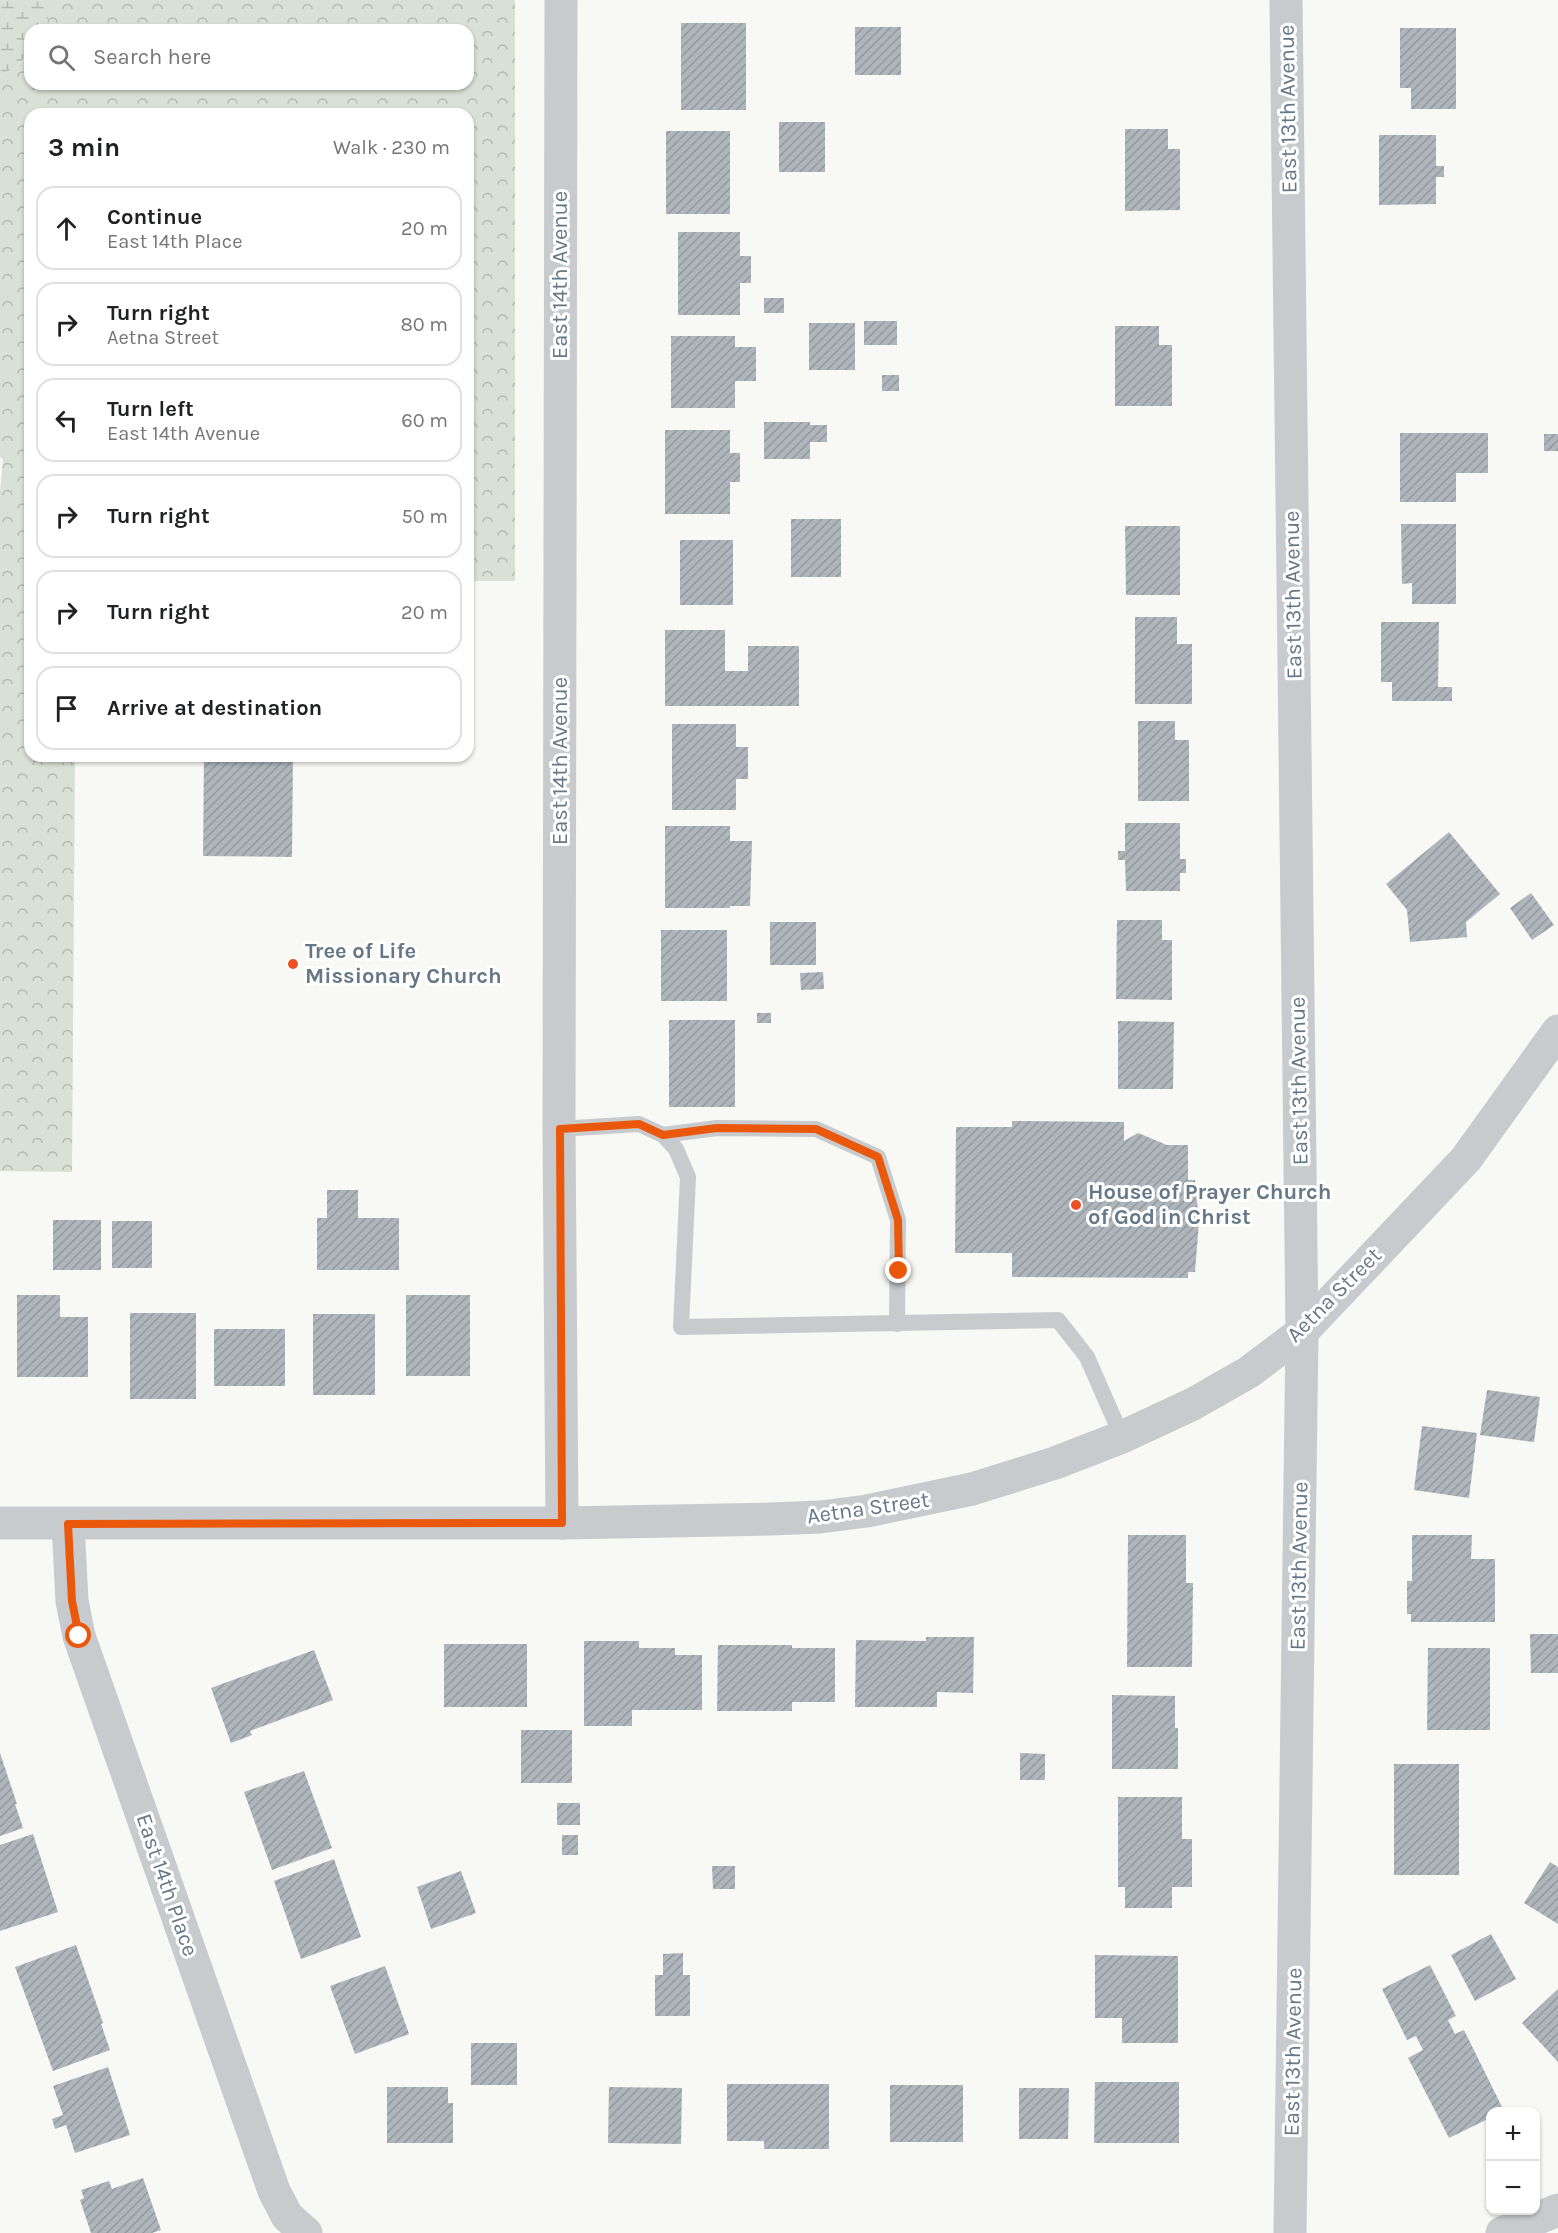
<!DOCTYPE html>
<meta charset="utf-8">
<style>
body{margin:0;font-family:Karla,sans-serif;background:#f6f6f6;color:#202124}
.controls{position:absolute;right:18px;bottom:18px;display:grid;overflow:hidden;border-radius:12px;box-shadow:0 2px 4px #0004}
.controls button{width:54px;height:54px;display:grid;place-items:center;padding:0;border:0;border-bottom:2px solid #e0e0e0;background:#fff;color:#202124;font:30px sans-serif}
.stop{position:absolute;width:18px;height:18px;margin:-14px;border:4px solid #ea580c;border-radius:50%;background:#fff}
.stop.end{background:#ea580c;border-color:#fff;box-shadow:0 2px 6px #0008}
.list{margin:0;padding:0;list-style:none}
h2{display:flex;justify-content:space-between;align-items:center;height:78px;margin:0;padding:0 24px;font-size:26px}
h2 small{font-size:20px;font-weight:400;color:#757577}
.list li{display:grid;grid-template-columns:39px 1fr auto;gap:18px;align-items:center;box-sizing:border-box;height:84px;margin:0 12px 12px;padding:0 12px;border:2px solid #e0e0e0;border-radius:18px}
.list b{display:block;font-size:22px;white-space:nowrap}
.list p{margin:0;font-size:20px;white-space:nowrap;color:#757577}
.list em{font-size:20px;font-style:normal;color:#757577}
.icon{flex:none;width:33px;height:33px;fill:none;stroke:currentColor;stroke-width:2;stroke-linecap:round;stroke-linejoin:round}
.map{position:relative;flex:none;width:1558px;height:2233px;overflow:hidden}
.search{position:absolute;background:#fff;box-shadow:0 2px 4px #0004;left:24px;top:24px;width:450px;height:66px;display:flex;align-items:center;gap:15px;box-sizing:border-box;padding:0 21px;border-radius:18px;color:#757577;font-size:22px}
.panel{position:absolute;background:#fff;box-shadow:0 2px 4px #0004;left:24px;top:108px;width:450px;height:654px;border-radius:18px}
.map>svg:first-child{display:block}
</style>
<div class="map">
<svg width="1558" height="2233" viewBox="0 0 1558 2233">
<defs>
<pattern id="forest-crowns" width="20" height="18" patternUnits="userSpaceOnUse" patternTransform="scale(1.5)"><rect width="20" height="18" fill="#d9e0d5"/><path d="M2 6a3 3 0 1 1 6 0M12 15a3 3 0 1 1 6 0" fill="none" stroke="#b4bab2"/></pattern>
<pattern id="wetland-marsh" width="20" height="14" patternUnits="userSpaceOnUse" patternTransform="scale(1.5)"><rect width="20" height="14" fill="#d9e0d5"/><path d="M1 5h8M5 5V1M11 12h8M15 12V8" fill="none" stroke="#b4bab2"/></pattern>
<pattern id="building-hatch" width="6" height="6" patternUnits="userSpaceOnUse" patternTransform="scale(1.5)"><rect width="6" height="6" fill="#aeb6bc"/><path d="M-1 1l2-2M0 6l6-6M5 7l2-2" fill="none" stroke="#91999e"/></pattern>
</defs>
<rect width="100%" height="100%" fill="#f8f8f4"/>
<path fill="url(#forest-crowns)" d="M69 0H515V581H468V114H30V756H75L72 1172 0 1171V492L3 460 0 456V77L22 62 30 49V84H468V30H41L54 9Z"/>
<path fill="url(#wetland-marsh)" d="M0 0H69L54 9 41 30H30C30 60 23 61 0 77Z"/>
<path fill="url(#building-hatch)" d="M681 23H746V110H681Z
M855 27H901V75H855Z
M1400 28H1456V109H1411V88H1400Z
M779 122H825V172H779Z
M1125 129H1168V149H1180V210L1125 211Z
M666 131H730V214H666Z
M1379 135H1436V166H1444V177H1436V204L1379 205Z
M678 232H740V256H751V283H740V315H678Z
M764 298H784V313H764Z
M864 321H897V345H864Z
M809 323H855V370H809Z
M1115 326H1159V345H1172V406H1115Z
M671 336H735V347H756V381H735V408H671Z
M882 375H899V391H882Z
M764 422H810V425H827V442H810V459H764Z
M665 430H730V453H740V482H730V514H665Z
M1400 433H1488V473H1456V502H1400Z
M1544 434H1558V451H1544Z
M791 519H841V577H791Z
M1401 524H1456V604H1412V583L1402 584Z
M1125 526H1180V595H1126Z
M680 540H733V605H680Z
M1135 617H1177V644H1192V704H1135Z
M1381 622H1439L1438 687H1452V701H1392V682H1381Z
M665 630H725V671H748V646H799V706H665Z
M1138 721H1175V740H1189V801H1138Z
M672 724H736V747H748V779H736V810H672Z
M204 756H293L292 857 203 856Z
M1125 823H1180V859H1186V873H1180V891H1126L1125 860H1118V851H1125Z
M665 826H730V841H752L750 906H730V908H665Z
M1449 832 1500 894 1466 922 1467 937 1410 942 1407 910 1386 884Z
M1531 893 1554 925 1532 940 1510 908Z
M1117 920H1162V940H1172V1000L1116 999Z
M770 922H816V965H770Z
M661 930H727V1001H661Z
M823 972 824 989 801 990 800 973Z
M757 1013H771V1023H757Z
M669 1020H735V1107H669Z
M1118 1021 1174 1022 1173 1089H1118Z
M1012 1121 1124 1122V1141L1138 1133 1167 1145H1188V1180H1195L1199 1222 1195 1272H1188V1278L1012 1277V1253H955L956 1127H1012Z
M327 1190H358V1218H399V1270H317V1218H327Z
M53 1220H101V1270H53Z
M112 1221H152V1268H112Z
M17 1295H60V1317H88V1377H17Z
M406 1295H470V1376H406Z
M130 1313H196V1399H130Z
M313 1314H375V1395H313Z
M214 1329H285V1386H214Z
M1487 1390 1540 1397 1534 1442 1480 1435Z
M1422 1426 1477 1433 1469 1498 1414 1490Z
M1128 1535H1186V1583H1193L1192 1667H1127Z
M1412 1535H1472L1471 1559H1495V1622H1411V1614H1407V1581H1412Z
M1530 1634H1558V1673H1531Z
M926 1637H974L973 1693 937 1692V1707H855L856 1640 926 1641Z
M584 1641H639V1648H675V1655H702V1710H632V1726H584Z
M444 1644H527V1707H444Z
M718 1645H792V1648H835V1702H792V1711H717Z
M1428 1648H1490V1730H1427Z
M314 1650 333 1700 250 1731 252 1735 231 1743 211 1688Z
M1112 1695 1175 1696V1728H1178V1769H1112Z
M521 1730H572V1783H521Z
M0 1753 17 1804H15L23 1828 0 1836Z
M1020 1753 1045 1754V1780H1020Z
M1394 1764H1459V1875H1394Z
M304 1771 332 1848 272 1870 244 1792Z
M1118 1797H1182V1839H1192V1887H1172V1908H1125V1887H1118Z
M557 1803H580V1825H557Z
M33 1834 58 1912 0 1931V1845Z
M562 1835H578V1855H562Z
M334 1859 361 1937 301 1959 274 1881Z
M1550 1862 1558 1867V1924L1524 1903Z
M712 1866H735V1889H713Z
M461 1871 476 1913 431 1929 417 1887Z
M1491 1934 1516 1979 1475 2001 1451 1955Z
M76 1945 103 2023 101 2024 110 2050 53 2071 15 1967Z
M683 1953V1975H690V2016H655V1975H663V1954Z
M1095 1955 1178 1956V2043H1122V2018H1095Z
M1430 1965 1456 2016 1448 2020 1455 2034 1464 2030 1504 2111 1490 2112V2118L1449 2138 1408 2058 1423 2050 1416 2036 1407 2040 1382 1989Z
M385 1966 409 2034 355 2054 330 1986Z
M1558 1989V2062L1522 2023Z
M471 2043H517V2085H471Z
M108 2067 130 2135 75 2153 66 2125 55 2129 52 2119 63 2115 53 2086Z
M1095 2082H1179V2143H1094Z
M727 2084H829V2149H764V2141H727Z
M890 2085H963V2142H890Z
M387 2087H448V2103H453V2143H387Z
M609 2087 682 2088 681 2144 608 2143Z
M1019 2088H1069L1068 2139H1019Z
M143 2178 161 2230 152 2233H91L80 2200 84 2198 81 2190 109 2181 112 2189Z"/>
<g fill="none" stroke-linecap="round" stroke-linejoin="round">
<path stroke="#c7cbce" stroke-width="16" d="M559 1129 639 1124 663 1135 676 1149 688 1177 681 1327 1058 1320 1087 1357 1122 1437
M663 1135 717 1128 816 1129 878 1157 898 1220 897 1324"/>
<path stroke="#c7cbce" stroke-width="33" d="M561 0 559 1129 562 1523
M1286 0 1302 1332 1290 2233
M68 1524 72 1601 79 1636 274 2191 287 2216 306 2233
M1502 2233 1558 2210"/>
<path stroke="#c7cbce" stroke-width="33" d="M0 1523H562L771 1519 820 1517 867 1511 972 1489 1055 1463 1122 1437 1193 1404 1249 1372 1302 1332 1466 1159 1558 1031"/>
</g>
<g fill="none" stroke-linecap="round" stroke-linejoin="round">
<path stroke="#ea580c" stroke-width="8" d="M79 1636 72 1601 68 1524 562 1523 560 1129 639 1124 663 1135 717 1128 816 1129 878 1157 898 1220 899 1271"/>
</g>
<g fill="#eb5121" stroke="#fff" stroke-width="2">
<circle cx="293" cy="964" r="6"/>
<circle cx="1076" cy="1205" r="6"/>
</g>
<g text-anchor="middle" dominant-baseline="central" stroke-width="6" stroke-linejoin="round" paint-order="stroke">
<g font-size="22" fill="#657887" stroke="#fff">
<text transform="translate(1288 109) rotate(-91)">East 13th Avenue</text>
<text transform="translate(560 275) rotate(-90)">East 14th Avenue</text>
<text transform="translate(1293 595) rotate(-91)">East 13th Avenue</text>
<text transform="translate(560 761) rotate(-90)">East 14th Avenue</text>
<text transform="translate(1299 1081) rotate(-91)">East 13th Avenue</text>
<text transform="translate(1334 1295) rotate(-45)">Aetna Street</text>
<text transform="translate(868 1508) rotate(-8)">Aetna Street</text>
<text transform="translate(1299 1566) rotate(-89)">East 13th Avenue</text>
<text transform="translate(167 1885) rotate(71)">East 14th Place</text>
<text transform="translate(1293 2052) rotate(-89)">East 13th Avenue</text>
</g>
<g font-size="22" font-weight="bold" fill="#657887" stroke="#fff" text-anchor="start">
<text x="305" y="951">Tree of Life<tspan x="305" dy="25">Missionary Church</tspan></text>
<text x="1088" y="1192">House of Prayer Church<tspan x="1088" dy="25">of God in Christ</tspan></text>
</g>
</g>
</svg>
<div class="controls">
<button>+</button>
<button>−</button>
</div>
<div class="stop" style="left:79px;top:1636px"></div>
<div class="stop end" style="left:899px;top:1271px"></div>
<div class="search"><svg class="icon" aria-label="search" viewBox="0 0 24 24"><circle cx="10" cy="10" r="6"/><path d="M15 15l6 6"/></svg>Search here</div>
<section class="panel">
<h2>3 min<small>Walk · 230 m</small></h2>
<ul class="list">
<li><svg class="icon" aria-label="ahead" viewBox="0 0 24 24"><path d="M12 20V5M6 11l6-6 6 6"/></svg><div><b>Continue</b><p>East 14th Place</p></div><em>20 m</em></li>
<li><svg class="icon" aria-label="right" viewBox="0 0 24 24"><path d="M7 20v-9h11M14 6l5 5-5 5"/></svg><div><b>Turn right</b><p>Aetna Street</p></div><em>80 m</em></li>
<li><svg class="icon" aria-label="left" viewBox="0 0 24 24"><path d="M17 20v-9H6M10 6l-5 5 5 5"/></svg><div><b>Turn left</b><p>East 14th Avenue</p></div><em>60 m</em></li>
<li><svg class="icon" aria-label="right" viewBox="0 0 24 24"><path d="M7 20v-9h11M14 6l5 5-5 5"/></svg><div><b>Turn right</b></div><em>50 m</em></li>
<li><svg class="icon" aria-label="right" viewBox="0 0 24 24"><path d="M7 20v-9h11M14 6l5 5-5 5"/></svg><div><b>Turn right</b></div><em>20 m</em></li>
<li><svg class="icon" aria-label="arrive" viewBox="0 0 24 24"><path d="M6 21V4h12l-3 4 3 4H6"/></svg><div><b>Arrive at destination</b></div></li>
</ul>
</section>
</div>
